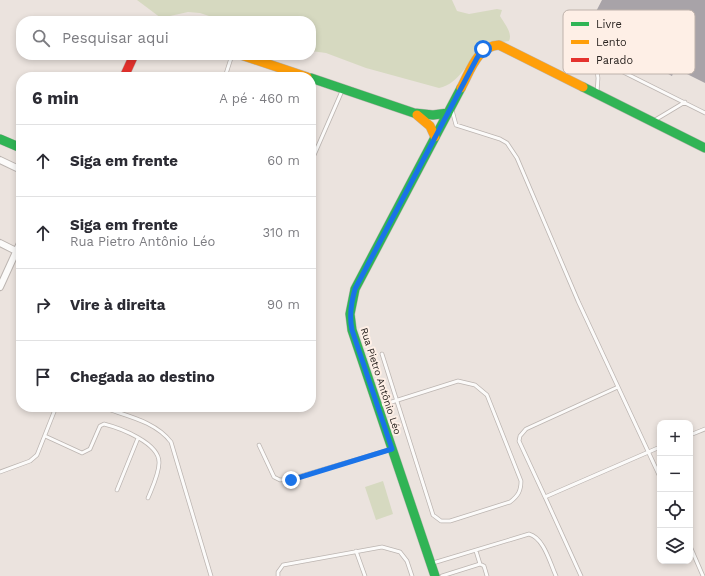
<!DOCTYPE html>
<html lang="pt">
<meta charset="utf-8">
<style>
body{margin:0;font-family:"Work Sans",sans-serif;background:#f7f7f7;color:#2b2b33}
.controls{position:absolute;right:12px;bottom:12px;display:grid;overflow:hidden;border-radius:8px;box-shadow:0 2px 6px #0003}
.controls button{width:36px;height:36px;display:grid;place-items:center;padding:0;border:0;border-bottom:1px solid #e1e1e2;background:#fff;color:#2b2b33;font:20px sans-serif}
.stop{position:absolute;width:12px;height:12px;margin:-9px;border:3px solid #1a73e8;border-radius:50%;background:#fff}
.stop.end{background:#1a73e8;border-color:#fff;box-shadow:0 1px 4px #0008}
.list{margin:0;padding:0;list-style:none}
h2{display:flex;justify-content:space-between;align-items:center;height:52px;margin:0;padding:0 16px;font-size:17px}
h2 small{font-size:13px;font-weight:400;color:#7c7c81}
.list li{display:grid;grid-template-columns:26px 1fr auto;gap:12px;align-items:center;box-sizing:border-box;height:72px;padding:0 16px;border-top:1px solid #e1e1e2}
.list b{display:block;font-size:15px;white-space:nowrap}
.list p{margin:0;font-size:13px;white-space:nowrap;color:#7c7c81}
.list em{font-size:13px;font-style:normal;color:#7c7c81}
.icon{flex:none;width:22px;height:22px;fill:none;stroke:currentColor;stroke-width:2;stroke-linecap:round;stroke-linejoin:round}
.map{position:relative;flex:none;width:705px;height:576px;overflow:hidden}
.search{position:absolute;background:#fff;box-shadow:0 2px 6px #0003;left:16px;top:16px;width:300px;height:44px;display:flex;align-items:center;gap:10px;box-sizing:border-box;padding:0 14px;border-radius:16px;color:#7c7c81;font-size:15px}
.panel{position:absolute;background:#fff;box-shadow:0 2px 6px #0003;left:16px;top:72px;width:300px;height:340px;border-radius:16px}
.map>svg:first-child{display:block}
</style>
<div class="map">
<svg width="705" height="576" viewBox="0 0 705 576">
<rect width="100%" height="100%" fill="#ebe3de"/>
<path fill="#d6d9c0" d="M137 0H452L457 11 469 14 497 9 502 10 500 16C504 23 513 33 509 41L483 45C469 59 460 84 439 88L366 68 326 53 311 51V21H224L200 13 188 12 161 18Z
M383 481 393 514 376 520 365 487Z"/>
<path fill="#a8a3a8" d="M602 0H705V83L675 68 672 76 628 53 632 47 589 25Z"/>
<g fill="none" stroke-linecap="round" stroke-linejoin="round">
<g stroke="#bcb5b1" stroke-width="4.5">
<path id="lane" d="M581 51 705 113
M595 57 598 78 597 93
M225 77 232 55
M452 110 456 125 500 139 507 143 517 158 578 301 660 477
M655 120 685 102
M311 162 342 91
M379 406 398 400 458 381 475 385 487 395 521 481C521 491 518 496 510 502L450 521H441L433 515 382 354
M102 407C126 416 155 421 171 442L211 576
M690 435 705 429
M45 436 82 453 90 449 100 426 104 424C120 428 160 443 159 463 159 474 152 488 148 498
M259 445 274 477 280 480 291 479 392 449
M0 472 30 461 37 455 56 407
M117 490 138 438
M545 497 519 441 520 436 526 429 618 387
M690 546 703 576
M356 551 365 576
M476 551 480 564 484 566 487 576
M433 563 529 534C544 538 550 563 556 576
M278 576V572L283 565 382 547 400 552 407 561 412 576
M442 576 480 564
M581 576 545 497 660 447"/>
</g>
<g stroke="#bcb5b1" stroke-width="8">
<path id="street" d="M0 160 21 170
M0 243 16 251
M0 287 21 241"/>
</g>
<g stroke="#bcb5b1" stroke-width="10">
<path id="fast" d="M311 78 414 113 433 115 448 113
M583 87 705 148
M0 139 21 148
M435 576 352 330 350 314 355 289 461 88"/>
</g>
<g stroke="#bcb5b1" stroke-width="10">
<path id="slow" d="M241 55 307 77
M461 88C470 72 477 46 499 45L583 87
M417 115 430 126 435 137"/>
</g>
<g stroke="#bcb5b1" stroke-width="10">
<path id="jam" d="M124 77 134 55"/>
</g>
<use href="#lane" stroke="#fcfbfa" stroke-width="3"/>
<use href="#street" stroke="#fcfbfa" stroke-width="6"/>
<use href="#fast" stroke="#30b455" stroke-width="9"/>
<use href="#slow" stroke="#ff9f0a" stroke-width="9"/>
<use href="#jam" stroke="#e5322d" stroke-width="9"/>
</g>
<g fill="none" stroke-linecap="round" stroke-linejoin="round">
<path stroke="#1a73e8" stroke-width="5" d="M291 480 392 449 352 330C349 316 351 303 355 289L477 58 483 49"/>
</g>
<g text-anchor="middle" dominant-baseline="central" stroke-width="4" stroke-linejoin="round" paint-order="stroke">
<g font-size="10" fill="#2a2421" stroke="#feefe6">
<text transform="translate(381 381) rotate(72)">Rua Pietro Antônio Léo</text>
</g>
</g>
<rect x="563" y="10" width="132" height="64" rx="6" fill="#feefe6" stroke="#beb2ab" stroke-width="1"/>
<rect x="571" y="22" width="18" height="4" fill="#30b455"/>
<rect x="571" y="40" width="18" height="4" fill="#ff9f0a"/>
<rect x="571" y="58" width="18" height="4" fill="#e5322d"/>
<g font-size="11" fill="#2a2421">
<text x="596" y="28">Livre</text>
<text x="596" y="46">Lento</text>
<text x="596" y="64">Parado</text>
</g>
</svg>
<div class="controls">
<button>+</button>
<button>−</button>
<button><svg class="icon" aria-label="locate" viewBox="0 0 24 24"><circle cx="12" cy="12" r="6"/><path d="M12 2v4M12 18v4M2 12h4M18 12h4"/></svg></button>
<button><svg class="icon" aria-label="layers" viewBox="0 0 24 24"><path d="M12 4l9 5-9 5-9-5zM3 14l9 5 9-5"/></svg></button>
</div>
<div class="stop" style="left:483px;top:49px"></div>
<div class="stop end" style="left:291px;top:480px"></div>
<div class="search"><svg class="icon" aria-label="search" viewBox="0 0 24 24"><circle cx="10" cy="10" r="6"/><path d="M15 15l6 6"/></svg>Pesquisar aqui</div>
<section class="panel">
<h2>6 min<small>A pé · 460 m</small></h2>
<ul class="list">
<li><svg class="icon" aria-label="ahead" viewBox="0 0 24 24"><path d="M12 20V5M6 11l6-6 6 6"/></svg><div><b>Siga em frente</b></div><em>60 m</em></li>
<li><svg class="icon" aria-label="ahead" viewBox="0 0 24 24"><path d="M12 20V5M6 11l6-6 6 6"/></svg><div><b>Siga em frente</b><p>Rua Pietro Antônio Léo</p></div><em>310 m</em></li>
<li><svg class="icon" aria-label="right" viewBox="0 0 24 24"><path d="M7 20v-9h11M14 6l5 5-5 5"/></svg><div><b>Vire à direita</b></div><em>90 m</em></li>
<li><svg class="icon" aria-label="arrive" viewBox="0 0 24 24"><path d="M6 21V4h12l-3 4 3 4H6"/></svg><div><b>Chegada ao destino</b></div></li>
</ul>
</section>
</div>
